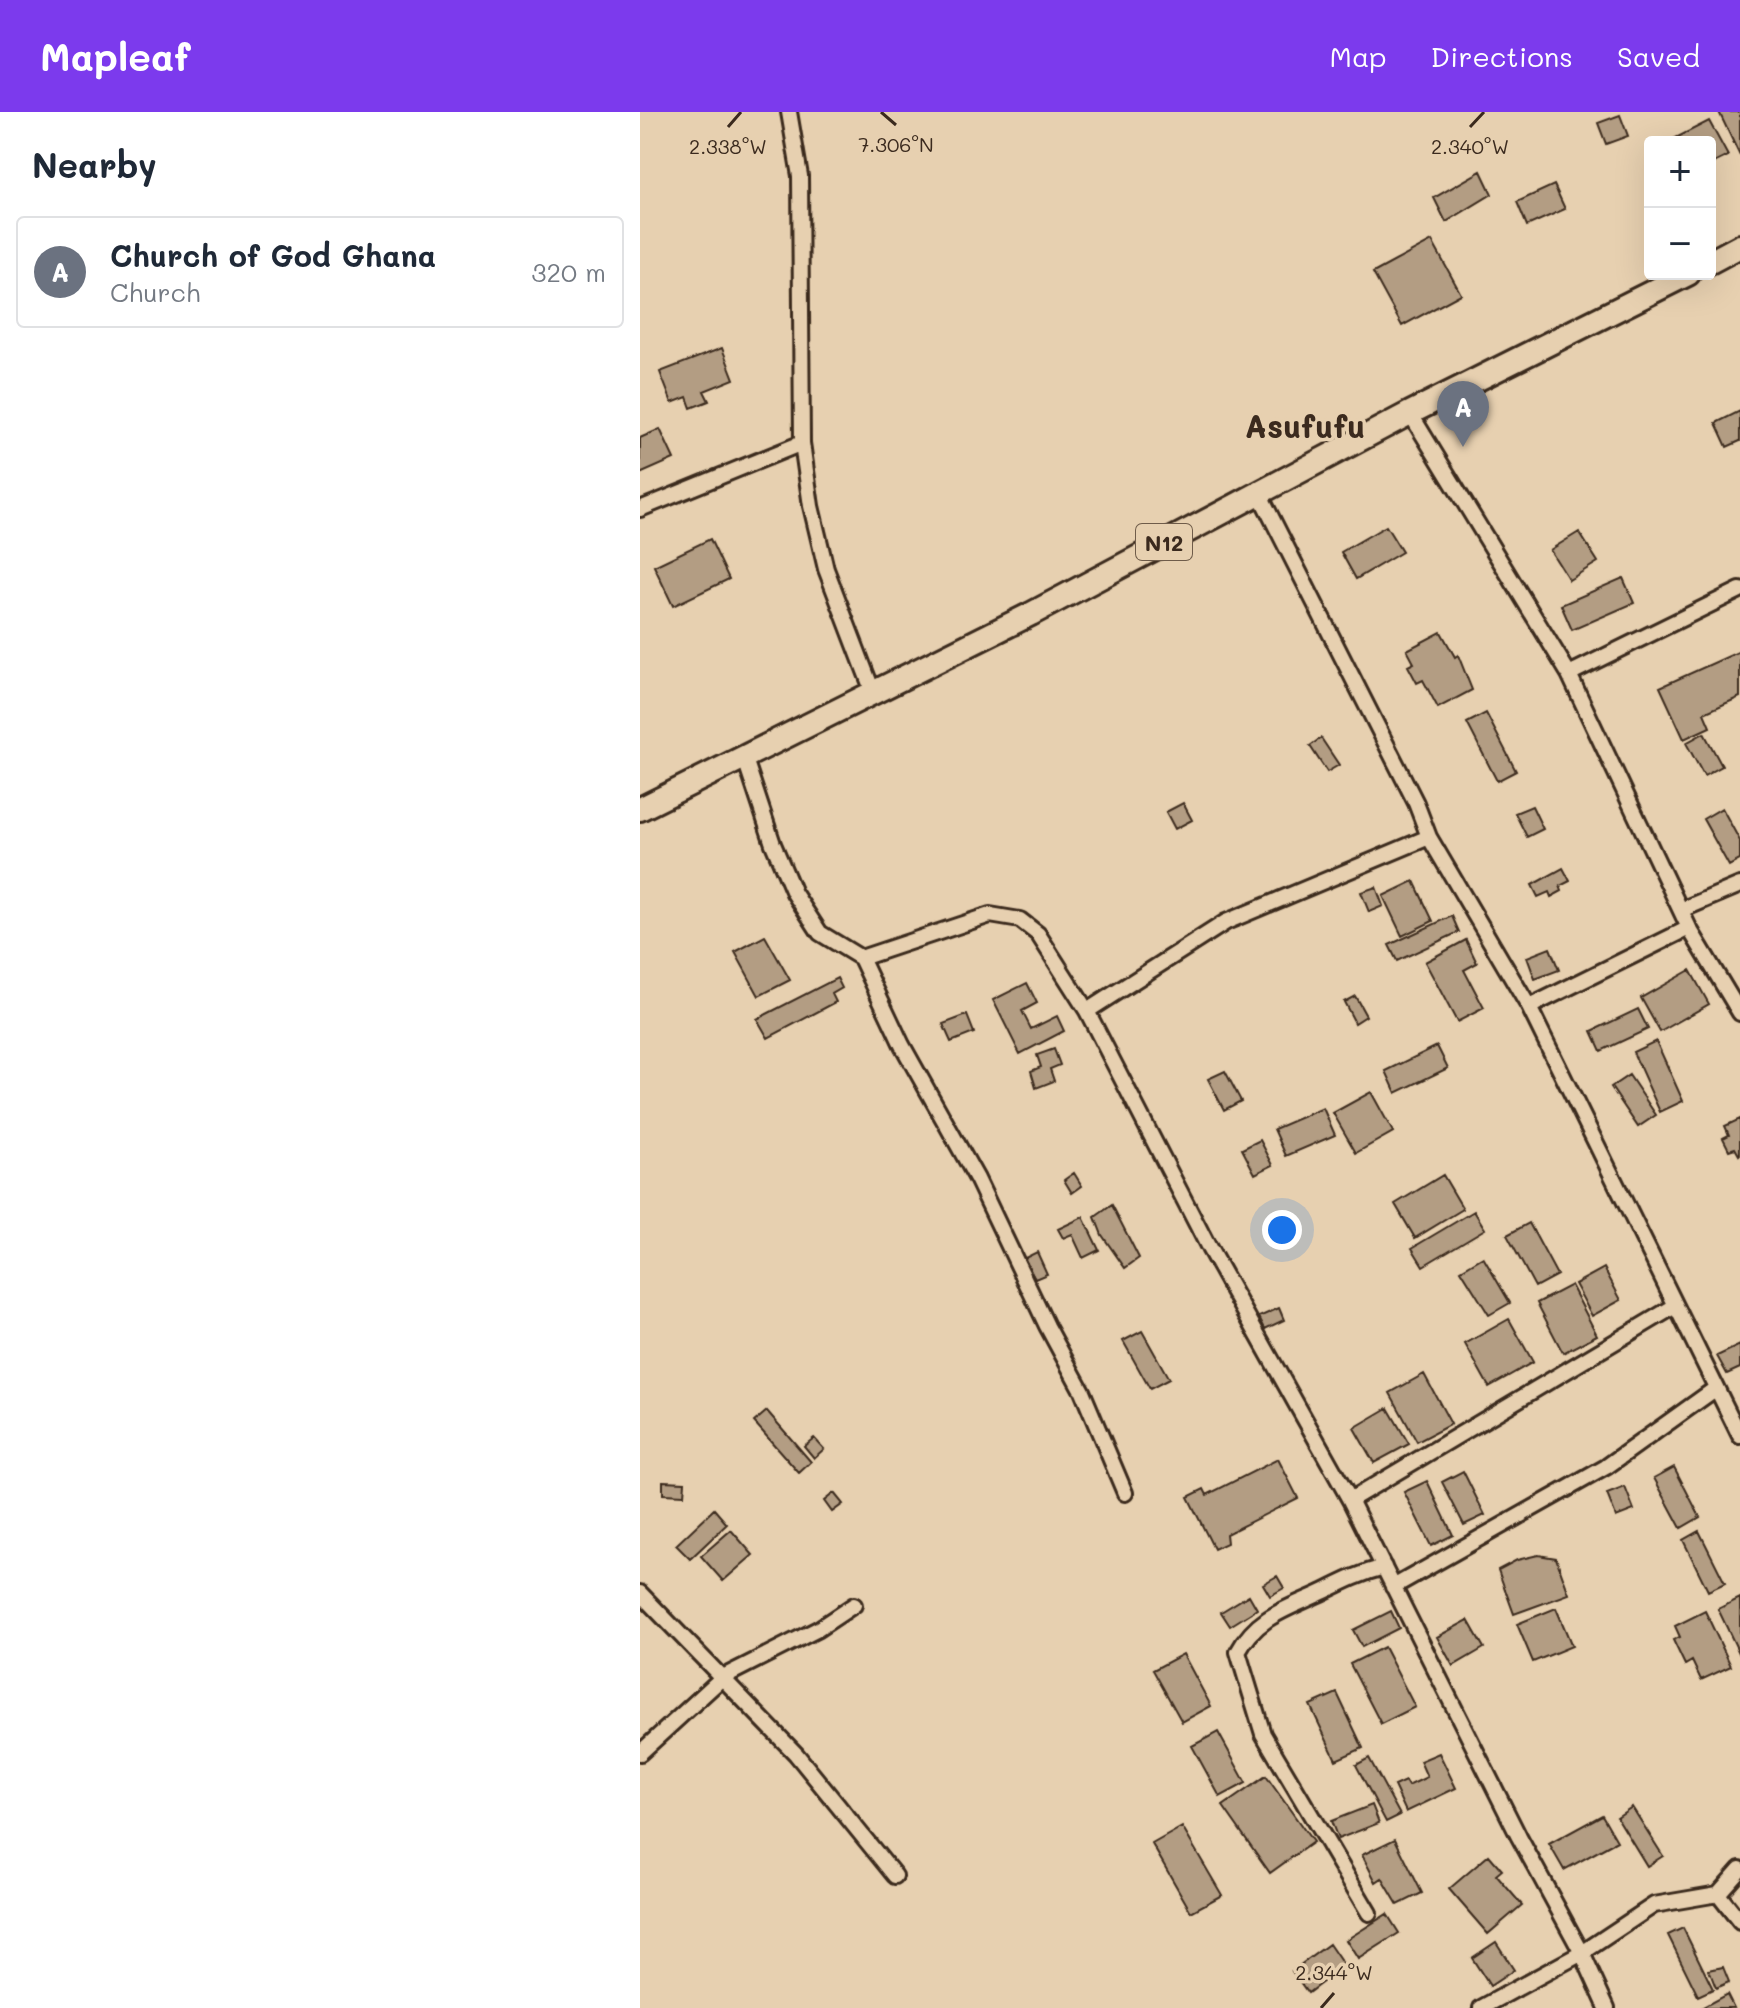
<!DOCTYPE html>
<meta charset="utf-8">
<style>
body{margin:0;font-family:Mali,sans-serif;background:#f6f6f7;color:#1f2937}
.controls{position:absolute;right:24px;top:24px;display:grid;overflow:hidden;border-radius:8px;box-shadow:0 8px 32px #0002}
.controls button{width:72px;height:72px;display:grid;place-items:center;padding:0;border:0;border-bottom:2px solid #e0e1e3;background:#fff;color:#1f2937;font:40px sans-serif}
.you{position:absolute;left:642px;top:1118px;width:28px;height:28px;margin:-20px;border:6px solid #fff;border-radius:50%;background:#1a73e8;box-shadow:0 0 0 12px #1a73e833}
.badge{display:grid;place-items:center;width:52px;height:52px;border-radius:50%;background:#7c3aed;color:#fff;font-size:26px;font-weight:700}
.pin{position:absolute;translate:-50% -66px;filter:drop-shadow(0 2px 4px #0008)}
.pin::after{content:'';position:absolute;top:42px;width:28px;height:24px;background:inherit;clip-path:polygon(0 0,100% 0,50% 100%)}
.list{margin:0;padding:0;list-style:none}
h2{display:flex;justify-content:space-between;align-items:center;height:104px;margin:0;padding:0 32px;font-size:34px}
h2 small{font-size:26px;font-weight:400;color:#747a83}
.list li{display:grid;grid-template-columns:52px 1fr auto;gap:24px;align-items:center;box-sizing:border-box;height:112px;margin:0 16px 16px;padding:0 16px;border:2px solid #e0e1e3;border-radius:8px}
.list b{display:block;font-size:30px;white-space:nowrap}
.list p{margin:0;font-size:26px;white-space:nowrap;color:#747a83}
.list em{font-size:26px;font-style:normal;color:#747a83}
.map{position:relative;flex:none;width:1100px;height:1896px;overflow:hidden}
header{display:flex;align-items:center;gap:48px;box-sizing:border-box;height:112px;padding:0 40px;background:#7c3aed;color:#fff}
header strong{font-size:38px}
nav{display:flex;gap:44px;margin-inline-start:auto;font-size:28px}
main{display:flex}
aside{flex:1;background:#fff}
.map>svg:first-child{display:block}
</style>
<header>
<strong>Mapleaf</strong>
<nav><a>Map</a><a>Directions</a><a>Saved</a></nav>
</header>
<main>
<aside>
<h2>Nearby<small></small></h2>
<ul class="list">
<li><span class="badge" style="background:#6b7280">A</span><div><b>Church of God Ghana</b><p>Church</p></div><em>320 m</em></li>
</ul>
</aside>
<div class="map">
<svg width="1100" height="1896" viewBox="0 0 1100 1896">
<rect width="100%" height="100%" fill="#e7d0b0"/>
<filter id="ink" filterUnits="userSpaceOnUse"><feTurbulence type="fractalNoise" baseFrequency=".0125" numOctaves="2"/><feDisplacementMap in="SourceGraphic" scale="16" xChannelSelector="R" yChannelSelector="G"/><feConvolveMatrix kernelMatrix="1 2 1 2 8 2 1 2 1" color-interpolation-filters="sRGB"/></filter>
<g filter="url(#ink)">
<path fill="#b39d83" stroke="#3b2a1e" stroke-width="2" d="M1079 0H1100V44Z
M980 3 988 24 966 32 958 11Z
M1069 9 1088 44 1070 53V30H1028Z
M841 59 852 82 806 110 794 86Z
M914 73 925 97 887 114 877 90Z
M792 129 821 182 762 214 733 161Z
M82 236 94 267 64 279 69 289 51 296 47 285 32 291 20 260Z
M1100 299V329L1087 335 1076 311Z
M20 317 34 347 0 362V326Z
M746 414 762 440 716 467 701 440Z
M939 420 958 450 929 468 910 438Z
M70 427 89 467 33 494 14 454Z
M983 466 994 491 932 518 921 493Z
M801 520 815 545 818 543 832 578 798 596 783 568 777 571 768 554 774 551 767 538Z
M1100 539V585L1064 601 1070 615 1044 627 1020 575Z
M846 601 876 659 857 669 827 611Z
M1064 621 1082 654 1064 664 1046 631Z
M681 626 699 653 687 660 670 634Z
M543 691 552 708 535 717 526 700Z
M892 694 903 717 887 725 875 701Z
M1082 696 1100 729V748L1089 754 1063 707Z
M923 756 930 769 920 774 922 779 911 785 909 780 898 785 892 773Z
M774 769 793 809 762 824 743 784Z
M736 775 743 794 729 800 721 780Z
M812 804 819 820 757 849 749 833Z
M125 824 150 868 119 884 95 840Z
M826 828 837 851 824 858 844 896 817 910 785 850Z
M910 836 919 858 895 867 887 845Z
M1050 858 1069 892 1020 920 1001 886Z
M197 866 202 876 192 882 196 890 128 926 117 907Z
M387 871 397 891 382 899 391 917 417 904 424 919 380 942 353 888Z
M715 884 726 904 715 911 704 890Z
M998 897 1008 917 961 939 952 919Z
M327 903 334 921 311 930 303 912Z
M1016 929 1043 989 1020 1000 993 940Z
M797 934 808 956 756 981 746 959Z
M414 937 420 953 410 957 414 969 396 976 391 959 401 955 397 943Z
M585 959 601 989 584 998 568 967Z
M989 963 1016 1003 998 1015 971 975Z
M731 980 753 1020 716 1041 693 1001Z
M683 996 695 1023 646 1044 634 1017Z
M1100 1007V1042L1099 1043 1095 1036 1089 1038 1083 1026 1089 1023 1085 1014Z
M620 1028 633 1053 615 1062 602 1037Z
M434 1061 442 1074 432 1081 424 1068Z
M803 1063 823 1097 775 1126 755 1092Z
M472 1093 499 1146 485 1156 462 1123 455 1105Z
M834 1099 845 1117 783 1154 772 1136Z
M443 1105 459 1138 443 1146 432 1122 423 1126 418 1117Z
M889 1111 917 1163 895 1175 867 1123Z
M397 1140 407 1162 395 1167 383 1147Z
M843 1145 870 1191 849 1203 821 1158Z
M964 1156 981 1188 952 1204 935 1172Z
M931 1173 957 1223 923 1241 897 1191Z
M639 1196 644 1208 625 1217 619 1205Z
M869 1207 893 1250 849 1275 825 1232Z
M502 1219 529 1267 510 1277 483 1229Z
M1100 1233V1256L1087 1262 1077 1244Z
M784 1262 811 1312 777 1330 750 1281Z
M748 1296 769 1332 734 1351 714 1316Z
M127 1299 171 1350 159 1361 114 1310Z
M174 1326 184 1337 174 1346 164 1334Z
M638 1347 658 1386 586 1422 587 1431 574 1437 548 1385 564 1377 567 1383Z
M1034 1355 1060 1405 1041 1416 1014 1366Z
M823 1359 845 1403 824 1413 802 1370Z
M23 1369 45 1370 44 1383 23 1382Z
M787 1369 813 1423 791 1434 764 1380Z
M985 1375 994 1398 976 1405 967 1382Z
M194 1381 203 1392 192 1400 184 1389Z
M74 1397 87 1412 50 1447 36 1433Z
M91 1418 113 1443 83 1469 61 1444Z
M1059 1419 1085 1471 1068 1479 1043 1428Z
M898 1443 916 1446 929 1482 874 1502 858 1458 877 1448Z
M637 1464 644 1476 630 1484 623 1472Z
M609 1483 617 1497 590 1514 581 1500Z
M1100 1486V1543L1078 1497Z
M916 1496 932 1534 893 1550 877 1512Z
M751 1499 759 1516 722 1535 713 1518Z
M1065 1499 1091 1554 1061 1568 1052 1549 1045 1553 1033 1528 1040 1525 1035 1514Z
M828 1508 844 1536 813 1554 797 1525Z
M744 1535 775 1595 741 1612 710 1552Z
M543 1542 571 1594 542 1610 513 1558Z
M697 1581 723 1636 696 1648 670 1593Z
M578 1620 606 1671 580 1685 552 1634Z
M799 1641 816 1676 766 1700 754 1674 765 1669 768 1674 787 1665 780 1649Z
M729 1646 760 1703 746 1710 716 1653Z
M626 1664 673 1730 630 1761 583 1694Z
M732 1693 739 1711 698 1727 691 1709Z
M992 1695 1023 1744 1007 1754 977 1705Z
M962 1703 977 1729 924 1758 909 1732Z
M542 1715 582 1783 551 1800 512 1732Z
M755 1727 782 1781 758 1793 742 1766 736 1770 722 1743Z
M849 1743 862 1758 856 1763 882 1793 848 1822 809 1777Z
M747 1802 759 1821 718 1847 706 1828Z
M1043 1816 1073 1877 1058 1884 1028 1823Z
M856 1830 874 1858 850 1874 832 1846Z
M689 1832 704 1854 668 1881 652 1859Z
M1083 1855 1089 1870 1076 1876 1069 1858Z
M1087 1882 1094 1896H1064L1063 1895Z"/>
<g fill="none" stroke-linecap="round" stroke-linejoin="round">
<g stroke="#3b2a1e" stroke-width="20">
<path id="minor" d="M149 0 160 64 162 331 171 394 186 457 233 580
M770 301 929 562 1049 816 1100 901
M619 381 776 691 789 725 889 895 1100 1324
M0 397 162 331
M929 562 1100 478
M105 647 133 732 154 781 180 821 221 846 262 933 337 1067 407 1214 442 1279 485 1381
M1041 798 1100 773
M221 846 350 803 380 808 398 822 447 899 569 1136 710 1388 879 1725 942 1841 967 1896
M889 895 1049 816
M447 899 586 810 789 725
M710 1388 1035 1194
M753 1475 966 1355 1075 1277
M0 1481 156 1642 255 1764
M0 1641 83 1565 178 1517 214 1493
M1078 1782 1100 1810
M729 1801 623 1622 598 1540C618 1503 650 1496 685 1479 705 1469 721 1461 744 1455
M841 1896 942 1841 1014 1793 1078 1782 1100 1757"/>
</g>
<g stroke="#3b2a1e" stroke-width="28">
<path id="trunk" d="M1070 150 1100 134
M0 697 391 502 770 301 1048 162"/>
</g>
<use href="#minor" stroke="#e7d0b0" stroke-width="14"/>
<use href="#trunk" stroke="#e7d0b0" stroke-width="22"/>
</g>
</g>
<path fill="none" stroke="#3b2a1e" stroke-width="3" d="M241 0 256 13M88 15 101 0M830 15 844 0M681 1896 694 1881"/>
<g text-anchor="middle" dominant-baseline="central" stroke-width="7" stroke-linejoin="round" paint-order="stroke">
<rect fill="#e7d0b0" stroke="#6f5c4a" stroke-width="2" x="496" y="412" width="56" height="36" rx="6"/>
<g font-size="22" font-weight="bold" fill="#3b2a1e">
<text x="524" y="430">N12</text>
</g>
<g font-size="32" font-weight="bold" fill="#3b2a1e" stroke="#e7d0b0">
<text x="665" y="313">Asufufu</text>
</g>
</g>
<g font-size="20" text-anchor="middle" fill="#3b2a1e" stroke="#e7d0b0" stroke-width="7" stroke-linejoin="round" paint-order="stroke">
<text x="256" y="40">7.306°N</text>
<text x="88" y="42">2.338°W</text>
<text x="830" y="42">2.340°W</text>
<text x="694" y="1868">2.344°W</text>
</g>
</svg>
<div class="controls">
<button>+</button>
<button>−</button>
</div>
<div class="you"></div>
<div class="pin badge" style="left:823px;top:335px;background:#6b7280">A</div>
</div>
</main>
